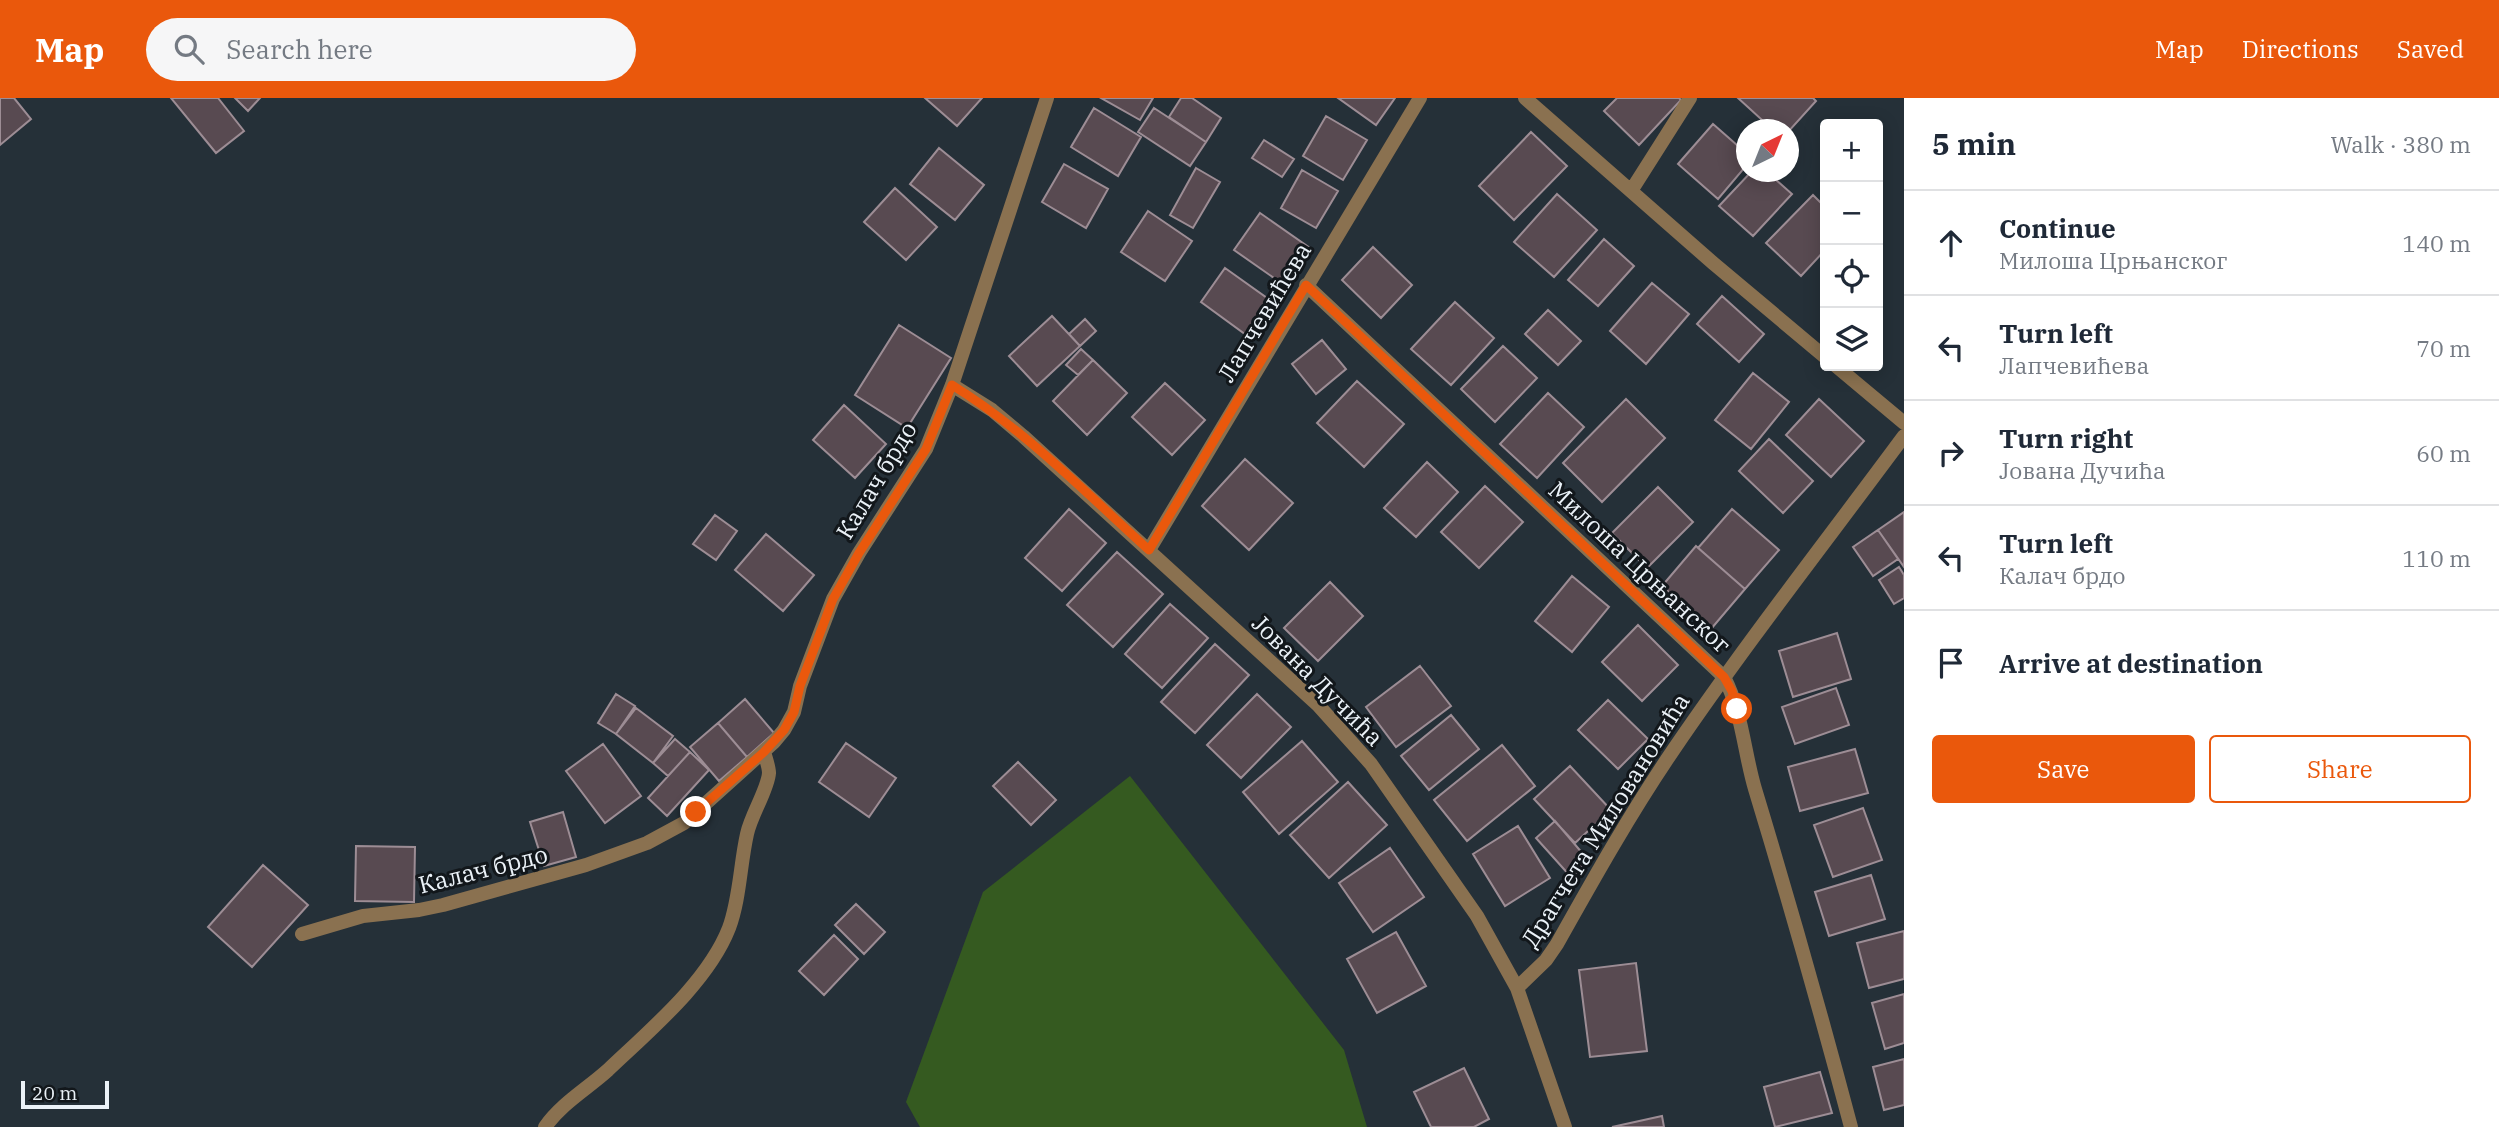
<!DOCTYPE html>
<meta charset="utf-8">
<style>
body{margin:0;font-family:"IBM Plex Serif",serif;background:#f6f6f7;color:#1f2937}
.controls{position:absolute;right:21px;top:21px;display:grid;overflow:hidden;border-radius:7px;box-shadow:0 4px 18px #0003}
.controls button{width:63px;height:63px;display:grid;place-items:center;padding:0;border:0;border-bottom:2px solid #e0e1e3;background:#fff;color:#1f2937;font:35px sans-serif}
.compass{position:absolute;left:1736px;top:21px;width:63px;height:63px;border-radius:50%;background:#fff;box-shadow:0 4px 18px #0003;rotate:43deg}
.scale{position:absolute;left:21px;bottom:18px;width:88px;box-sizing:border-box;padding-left:7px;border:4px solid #ebf2f8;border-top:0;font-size:19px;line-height:24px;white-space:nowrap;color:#ebf2f8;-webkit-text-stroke:5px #12171b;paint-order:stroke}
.stop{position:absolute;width:21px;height:21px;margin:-16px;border:5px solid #ea580c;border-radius:50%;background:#fff}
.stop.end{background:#ea580c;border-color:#fff;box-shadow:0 2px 7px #0008}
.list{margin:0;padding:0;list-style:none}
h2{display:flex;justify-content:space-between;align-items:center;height:91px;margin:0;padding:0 28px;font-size:30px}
h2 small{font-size:23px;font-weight:400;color:#747a83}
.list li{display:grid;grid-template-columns:46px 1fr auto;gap:21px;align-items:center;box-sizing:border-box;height:105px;padding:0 28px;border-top:2px solid #e0e1e3}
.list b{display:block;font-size:26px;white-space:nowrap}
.list p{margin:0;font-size:23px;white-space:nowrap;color:#747a83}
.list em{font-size:23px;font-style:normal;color:#747a83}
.actions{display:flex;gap:14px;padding:21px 28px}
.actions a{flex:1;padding:16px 0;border:2px solid #ea580c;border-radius:7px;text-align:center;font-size:24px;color:#ea580c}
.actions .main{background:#ea580c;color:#fff}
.icon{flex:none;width:38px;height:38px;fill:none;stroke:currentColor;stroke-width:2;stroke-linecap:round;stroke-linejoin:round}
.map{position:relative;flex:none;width:1904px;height:1029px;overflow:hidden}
header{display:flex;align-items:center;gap:42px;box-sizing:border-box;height:98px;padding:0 35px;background:#ea580c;color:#fff}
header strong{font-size:33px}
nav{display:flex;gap:38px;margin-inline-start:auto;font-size:24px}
.search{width:490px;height:63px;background:#f6f6f7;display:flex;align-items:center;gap:18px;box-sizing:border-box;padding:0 24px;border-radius:38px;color:#747a83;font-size:26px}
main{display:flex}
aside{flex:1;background:#fff}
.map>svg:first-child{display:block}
</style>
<header>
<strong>Map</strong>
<div class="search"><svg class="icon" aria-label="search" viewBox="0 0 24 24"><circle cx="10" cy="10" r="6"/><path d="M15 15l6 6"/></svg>Search here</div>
<nav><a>Map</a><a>Directions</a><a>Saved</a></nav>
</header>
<main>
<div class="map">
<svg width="1904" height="1029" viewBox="0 0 1904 1029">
<rect width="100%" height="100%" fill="#253038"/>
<path fill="#355a20" d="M1130 678 1344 952 1367 1029H920L906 1004 983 794Z"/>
<path fill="#584a51" stroke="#9d8d95" stroke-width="2" d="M0 0H14L31 21 0 47Z
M171 0H218L244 33 216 55Z
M235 0H260L248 13Z
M925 0H982L957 28Z
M1101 0H1153L1140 22Z
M1181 0H1192L1221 20 1206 44 1169 19Z
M1338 0H1395L1376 27Z
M1617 0H1679L1681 2 1639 47 1604 13Z
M1738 0H1813L1816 3 1788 34V32H1773Z
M1094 10 1141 39 1118 78 1071 49Z
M1154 10 1206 44 1190 68 1138 34Z
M1326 18 1367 42 1343 82 1303 58Z
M1713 26 1746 55V68L1718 101 1678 66Z
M1531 34 1567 68 1514 122 1479 88Z
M1264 42 1294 61 1282 79 1252 60Z
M939 50 984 87 955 122 910 86Z
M1064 66 1108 91 1086 130 1042 104Z
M1196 70 1220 84 1193 130 1170 117Z
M1302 72 1338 93 1316 130 1281 110Z
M1751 74H1767L1792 96 1753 138 1719 108Z
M895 90 937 129 906 162 864 124Z
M1557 96 1597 132 1554 179 1514 144Z
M1813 97 1825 109V152L1801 178 1766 145Z
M1148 113 1192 143 1165 183 1121 154Z
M1260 115 1310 150 1284 187 1234 152Z
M1604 141 1634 168 1598 208 1568 182Z
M1373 149 1412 187 1381 220 1342 182Z
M1225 170 1274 205 1249 239 1201 204Z
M1652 185 1689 216 1646 266 1610 233Z
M1722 198 1764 236 1739 264 1697 226Z
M1455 204 1494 240 1451 287 1411 251Z
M1548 212 1581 243 1558 267 1525 236Z
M1052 218 1080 248 1037 288 1009 258Z
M1085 221 1096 233 1080 248 1069 236Z
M899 227 951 260 907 330 855 297Z
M1322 242 1346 271 1316 296 1292 266Z
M1503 248 1537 280 1495 324 1461 291Z
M1081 251 1093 262 1078 277 1066 267Z
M1093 262 1127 295 1087 337 1053 303Z
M1753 275 1789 304 1751 351 1715 322Z
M1357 283 1404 326 1364 369 1317 325Z
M1165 285 1205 322 1172 357 1132 319Z
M1548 295 1584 329 1537 380 1500 346Z
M1626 301 1665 340 1602 404 1563 365Z
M1819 301 1864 343 1831 379 1786 337Z
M844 307 886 346 855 380 813 342Z
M1769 341 1813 383 1783 415 1739 373Z
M1245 361 1293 405 1249 452 1202 408Z
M1427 364 1458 394 1416 439 1384 410Z
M1485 388 1523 424 1479 470 1441 434Z
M1658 389 1693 424 1647 470 1612 435Z
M1069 411 1106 445 1062 493 1025 460Z
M1732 411 1779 452 1745 491 1698 450Z
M1904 414V469L1878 432Z
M715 417 737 433 716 462 693 446Z
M1878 432 1898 461 1873 478 1853 449Z
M766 436 814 477 783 513 735 472Z
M1696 448 1745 491 1711 531 1662 488Z
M1117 454 1163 496 1113 549 1067 507Z
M1899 469 1904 477V500L1894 506 1879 482Z
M1572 478 1609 509 1572 554 1535 523Z
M1330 484 1363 518 1318 563 1284 530Z
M1170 506 1208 540 1162 590 1125 556Z
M1638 527 1678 567 1642 603 1602 564Z
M1837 535 1851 581 1793 599 1779 553Z
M1215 546 1249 577 1195 635 1161 604Z
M1420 568 1451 608 1396 649 1366 609Z
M1836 590 1849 627 1795 646 1782 609Z
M616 596 635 608 616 636 598 625Z
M1257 596 1291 629 1241 680 1207 647Z
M745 601 774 635 747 659 718 625Z
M1608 602 1648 641 1618 671 1578 632Z
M636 610 673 638 653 665 616 636Z
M1451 617 1479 651 1429 692 1401 658Z
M718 625 747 659 719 683 690 649Z
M675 641 690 654 668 678 653 665Z
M1302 643 1338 684 1279 736 1243 694Z
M846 645 896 680 869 719 819 684Z
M603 646 641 698 605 725 566 673Z
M1502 647 1535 688 1467 743 1434 702Z
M1855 651 1868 695 1800 713 1788 669Z
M690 654 709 672 667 718 648 700Z
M1018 664 1056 702 1031 727 993 688Z
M1570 668 1611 712 1575 745 1534 701Z
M1348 684 1387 727 1329 780 1290 737Z
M1863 710 1882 762 1833 779 1814 727Z
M563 714 576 759 544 768 530 724Z
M1555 723 1589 763 1571 779 1536 740Z
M1518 728 1550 780 1505 808 1473 756Z
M356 748 415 749 414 804 355 803Z
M1390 750 1424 799 1373 834 1339 785Z
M263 767 308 807 252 869 208 829Z
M1871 777 1885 821 1829 838 1815 794Z
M856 806 885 834 864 856 835 827Z
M1904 833V881L1869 890 1857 845Z
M1396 834 1426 888 1377 915 1347 861Z
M834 837 858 861 824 897 799 873Z
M1636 865 1647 953 1590 959 1579 872Z
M1904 896V945L1885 951 1872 905Z
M1904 961V1007L1884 1012 1873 969Z
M1464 970 1489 1021 1474 1029H1431L1414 994Z
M1820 974 1832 1015 1775 1029 1764 989Z
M1662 1018 1664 1029H1612Z"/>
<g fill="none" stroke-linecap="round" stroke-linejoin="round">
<path stroke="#8a7150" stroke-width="14" d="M1525 0 1713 165 1825 259
M1631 93 1690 0
M1306 187 1724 579C1742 613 1744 654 1755 691 1789 803 1821 916 1851 1029
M1836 268 1904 325
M952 287 992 312 1023 338 1318 607 1371 666 1477 818 1517 890 1565 1029
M1149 452 1420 0
M302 836 363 818 419 812 443 807 586 767 647 745 684 725 774 644 784 632 794 614 800 588 833 501 859 455 926 351 952 287 1047 0
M1517 890 1546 862 1557 846C1594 780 1631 714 1674 651 1747 544 1827 442 1904 338
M545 1029C562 1005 587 991 608 972 649 933 708 884 729 830 740 800 740 767 747 736 751 717 768 691 769 675 769 669 766 661 764 654"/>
</g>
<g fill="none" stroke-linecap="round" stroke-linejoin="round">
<path stroke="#ea580c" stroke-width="9" d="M696 714 764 654 784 632 794 614 800 588 833 501 859 455 926 351 952 287C1025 332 1085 394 1149 452L1306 187 1724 579 1732 593 1737 611"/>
</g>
<g text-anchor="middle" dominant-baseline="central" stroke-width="6" stroke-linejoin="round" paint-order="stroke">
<g font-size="24" fill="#ebf2f8" stroke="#12171b">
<text transform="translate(1264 214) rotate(-59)">Лапчевићева</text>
<text transform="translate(876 382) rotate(-59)">Калач брдо</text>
<text transform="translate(1640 469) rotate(43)">Милоша Црњанског</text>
<text transform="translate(1318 582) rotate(45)">Јована Дучића</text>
<text transform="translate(1605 722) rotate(-58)">Драгчета Миловановића</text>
<text transform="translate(483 771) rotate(-14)">Калач брдо</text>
</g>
</g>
</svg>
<div class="controls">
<button>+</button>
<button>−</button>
<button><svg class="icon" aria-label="locate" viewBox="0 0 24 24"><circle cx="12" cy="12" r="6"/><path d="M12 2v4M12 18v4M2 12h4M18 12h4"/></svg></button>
<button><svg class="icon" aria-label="layers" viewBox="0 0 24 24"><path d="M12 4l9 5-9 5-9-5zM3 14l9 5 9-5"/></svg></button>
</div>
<svg class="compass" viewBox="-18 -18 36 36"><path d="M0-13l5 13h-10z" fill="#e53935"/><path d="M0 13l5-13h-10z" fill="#747a83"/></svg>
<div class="scale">20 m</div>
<div class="stop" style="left:1737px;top:611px"></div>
<div class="stop end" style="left:696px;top:714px"></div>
</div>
<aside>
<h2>5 min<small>Walk · 380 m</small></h2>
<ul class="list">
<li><svg class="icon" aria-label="ahead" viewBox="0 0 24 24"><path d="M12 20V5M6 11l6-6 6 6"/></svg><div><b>Continue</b><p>Милоша Црњанског</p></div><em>140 m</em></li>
<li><svg class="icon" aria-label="left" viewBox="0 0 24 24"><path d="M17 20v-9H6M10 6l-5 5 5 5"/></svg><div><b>Turn left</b><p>Лапчевићева</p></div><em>70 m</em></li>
<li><svg class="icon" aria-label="right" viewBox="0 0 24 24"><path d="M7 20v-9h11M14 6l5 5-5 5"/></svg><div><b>Turn right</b><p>Јована Дучића</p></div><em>60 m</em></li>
<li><svg class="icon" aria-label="left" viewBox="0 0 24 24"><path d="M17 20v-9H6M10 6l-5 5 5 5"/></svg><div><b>Turn left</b><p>Калач брдо</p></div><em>110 m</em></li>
<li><svg class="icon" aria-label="arrive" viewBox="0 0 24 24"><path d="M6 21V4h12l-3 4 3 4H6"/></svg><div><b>Arrive at destination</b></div></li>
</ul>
<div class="actions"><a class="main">Save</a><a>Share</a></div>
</aside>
</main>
